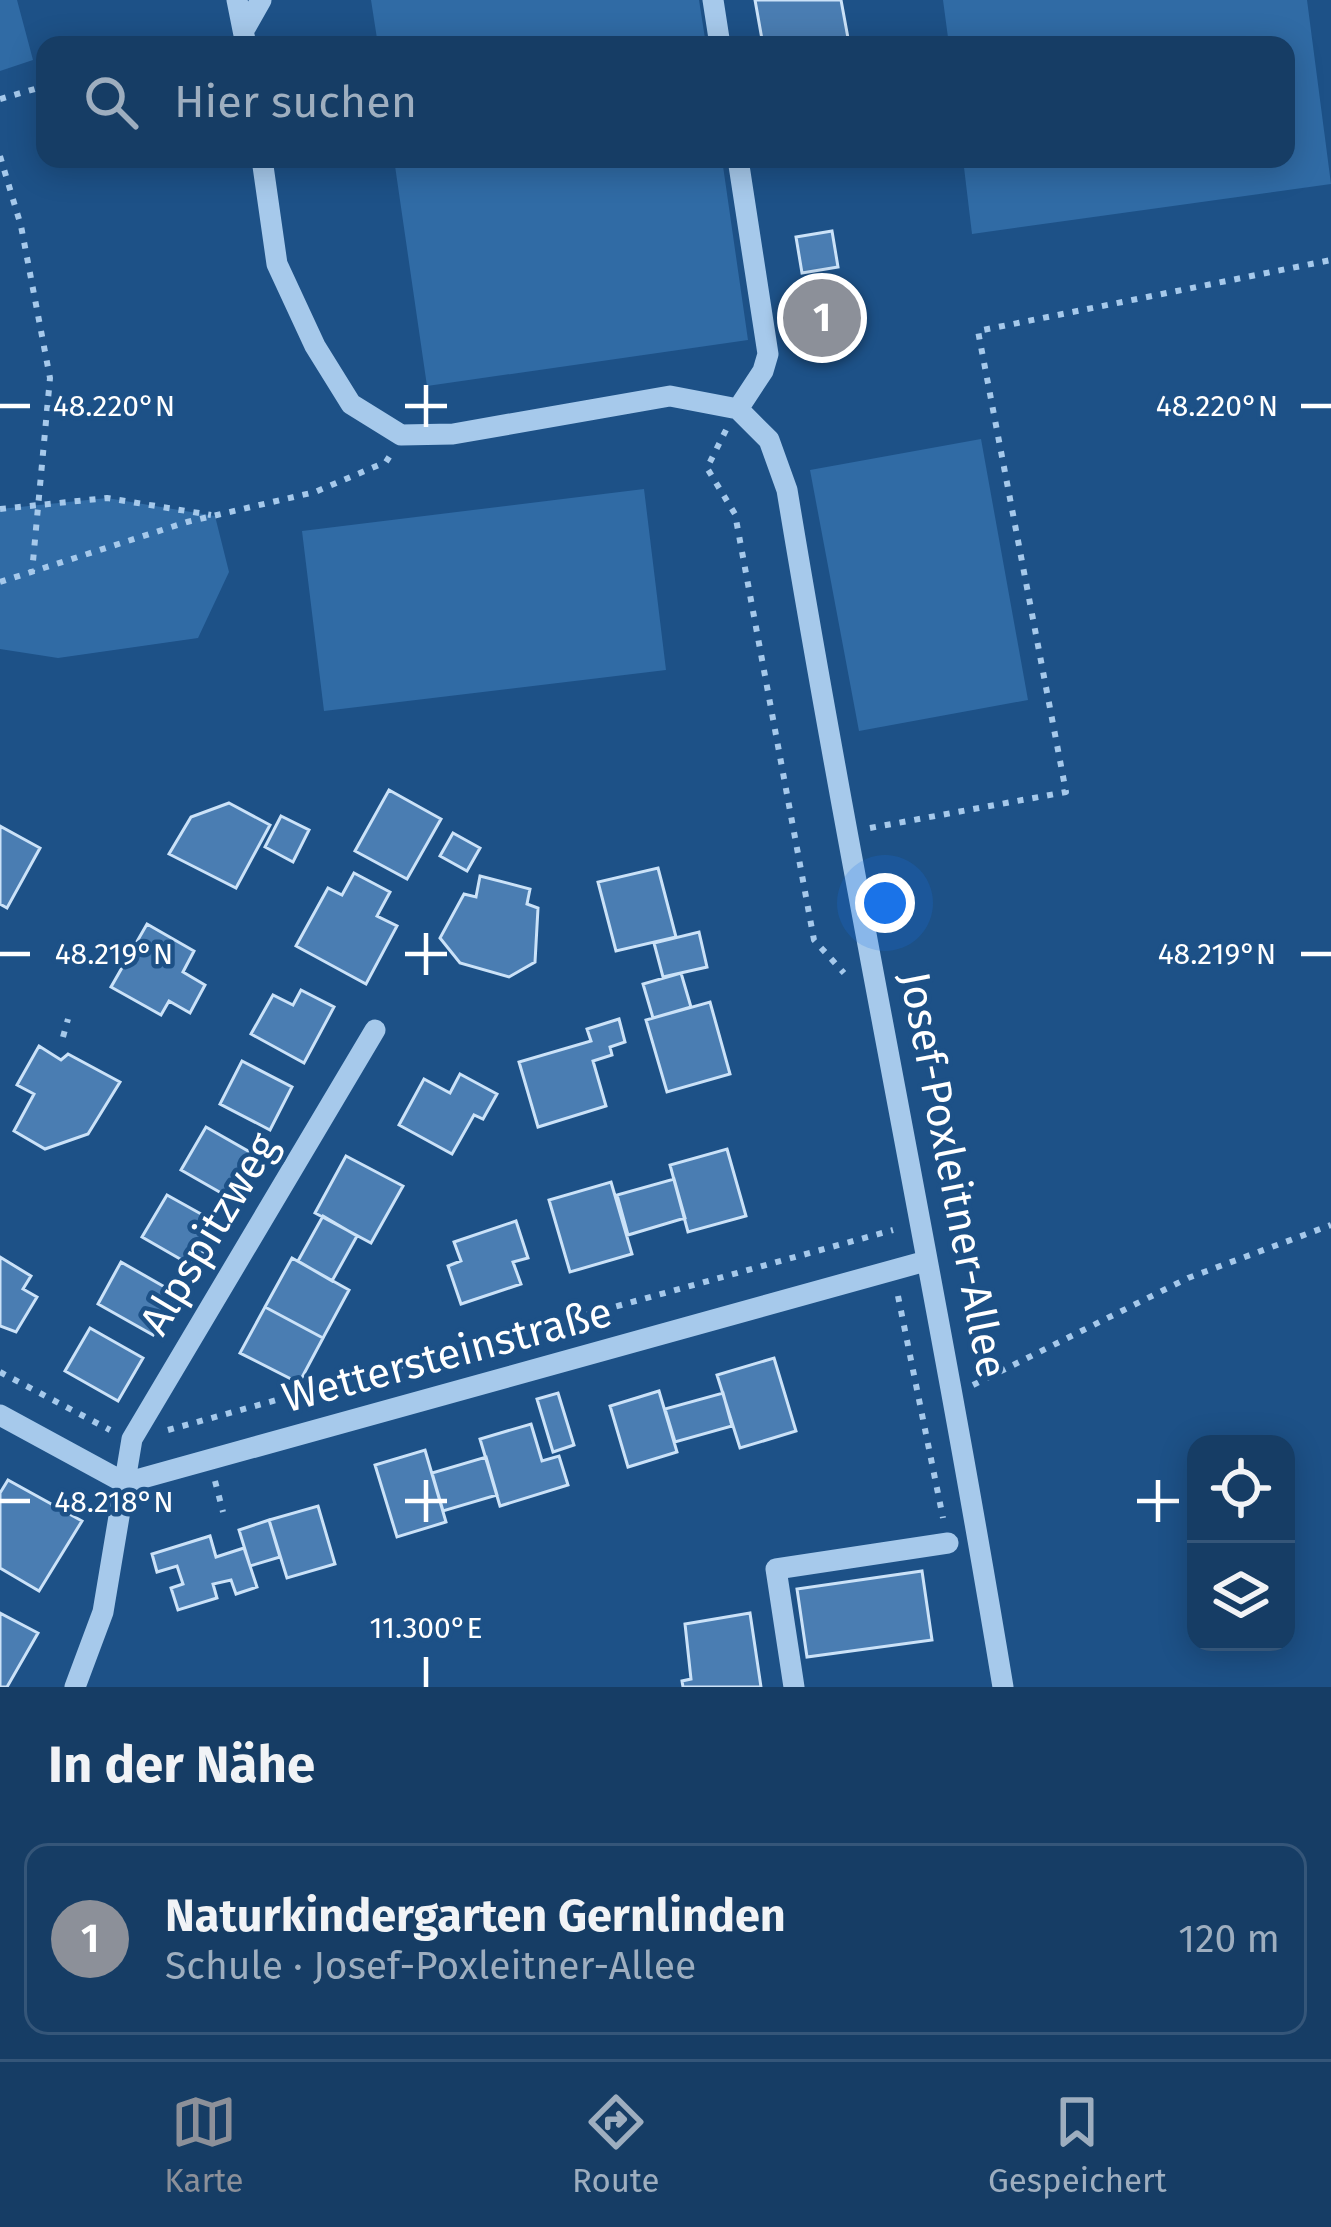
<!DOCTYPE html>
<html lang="de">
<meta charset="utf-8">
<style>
body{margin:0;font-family:"Fira Sans",sans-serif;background:#1f446b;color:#f1f3f6}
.controls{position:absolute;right:36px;bottom:36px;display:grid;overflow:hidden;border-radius:24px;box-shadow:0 6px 30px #0003}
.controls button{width:108px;height:108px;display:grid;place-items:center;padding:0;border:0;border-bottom:3px solid #355679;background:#163d65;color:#f1f3f6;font:60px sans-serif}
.you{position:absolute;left:885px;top:903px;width:42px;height:42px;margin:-30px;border:9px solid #fff;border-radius:50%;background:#1a73e8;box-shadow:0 0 0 18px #1a73e833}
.badge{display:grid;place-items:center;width:78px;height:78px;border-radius:50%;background:#8c9099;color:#fff;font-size:39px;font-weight:700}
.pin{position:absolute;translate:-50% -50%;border:6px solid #fff;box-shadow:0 3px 12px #0006}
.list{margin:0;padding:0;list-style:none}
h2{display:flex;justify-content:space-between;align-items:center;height:156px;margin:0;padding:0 48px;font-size:51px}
h2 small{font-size:39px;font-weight:400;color:#9eaebf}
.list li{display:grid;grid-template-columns:78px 1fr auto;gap:36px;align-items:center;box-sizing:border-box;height:192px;margin:0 24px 24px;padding:0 24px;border:3px solid #355679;border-radius:24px}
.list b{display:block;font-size:45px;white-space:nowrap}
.list p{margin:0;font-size:39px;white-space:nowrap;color:#9eaebf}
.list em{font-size:39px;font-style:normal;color:#9eaebf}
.icon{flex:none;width:66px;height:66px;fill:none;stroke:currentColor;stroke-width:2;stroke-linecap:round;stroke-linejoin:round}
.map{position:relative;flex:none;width:1331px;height:1687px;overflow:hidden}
.search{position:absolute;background:#163d65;box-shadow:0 6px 30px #0003;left:36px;right:36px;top:36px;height:132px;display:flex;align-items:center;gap:30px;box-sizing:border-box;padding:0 42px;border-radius:24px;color:#9eaebf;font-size:45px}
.sheet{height:372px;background:#163d65}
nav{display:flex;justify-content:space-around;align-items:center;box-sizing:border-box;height:168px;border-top:3px solid #355679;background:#163d65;font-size:33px;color:#9eaebf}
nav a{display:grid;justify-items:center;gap:6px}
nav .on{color:#8c9099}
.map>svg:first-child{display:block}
</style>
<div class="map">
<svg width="1331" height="1687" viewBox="0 0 1331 1687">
<rect width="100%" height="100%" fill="#1d5187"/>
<path fill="#306ba5" d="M0 0H17L33 60 0 71Z
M371 0H699L706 45H378Z
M943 0H1307L1331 184 972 234 963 159H1286V45H949Z
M394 159H722L748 340 427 386Z
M981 439 1028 700 859 731 810 470Z
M644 489 666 670 324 711 302 531Z
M107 498 215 516 229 572 198 638 58 658 0 649V509Z"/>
<path fill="#4a7db2" stroke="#cbe2f8" stroke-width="3" d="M755 0H841L848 38 812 45H763Z
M832 231 838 267 802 273 796 237Z
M833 303 836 330 804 334 802 306Z
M389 790 441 819 407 879 355 851Z
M229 803 270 825 236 888 169 854 191 817Z
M281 816 309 830 293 862 265 847Z
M0 826 40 848 7 908 0 904Z
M453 833 480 848 467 871 440 856Z
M658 868 676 937 616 951 598 882Z
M354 873 390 892 377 916 397 926 366 984 296 946 328 888 342 895Z
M480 876 530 889 527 904 538 908 535 962 509 977 460 963 440 938 464 894 476 897Z
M147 924 194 951 183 972 205 985 190 1013 169 1001 161 1015 111 987Z
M699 932 707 967 663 977 654 943Z
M681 973 691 1007 653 1018 643 984Z
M301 990 334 1007 304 1063 251 1034 273 995 293 1005Z
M710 1002 730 1074 667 1092 646 1020Z
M619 1019 625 1042 610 1047 612 1055 593 1061 606 1106 538 1127 519 1062 591 1041 587 1029Z
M39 1046 61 1060 68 1054 120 1082 88 1134 45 1149 14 1131 34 1094 17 1085Z
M242 1061 292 1087 270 1130 220 1104Z
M460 1074 497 1094 483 1119 474 1115 452 1154 399 1125 424 1079 450 1093Z
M206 1127 255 1155 230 1198 181 1170Z
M727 1149 746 1216 688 1232 670 1165Z
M346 1156 403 1186 371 1243 315 1213Z
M674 1179 685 1218 628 1235 617 1195Z
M611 1182 632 1254 570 1272 549 1200Z
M167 1195 219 1224 194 1267 142 1237Z
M323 1216 357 1236 332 1281 298 1261Z
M516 1221 528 1258 513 1262 521 1284 461 1304 448 1266 461 1261 454 1242Z
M0 1257 31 1276 23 1289 37 1297 16 1332 0 1326Z
M292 1258 349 1290 323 1338 265 1307Z
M121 1262 177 1294 153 1335 98 1304Z
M265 1307 323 1338 299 1383 240 1353Z
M90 1328 143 1358 118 1401 65 1371Z
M774 1358 796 1431 740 1448 717 1375Z
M659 1391 677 1452 628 1467 610 1406Z
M558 1393 574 1445 553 1452 537 1399Z
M723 1393 732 1426 675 1442 665 1409Z
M531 1424 542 1461 559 1456 568 1485 500 1506 480 1439Z
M425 1450 446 1522 397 1537 375 1465Z
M486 1457 497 1495 443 1511 432 1473Z
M8 1480 82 1521 39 1591 0 1568V1493Z
M318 1506 335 1564 287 1578 269 1520Z
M269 1520 280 1557 250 1566 239 1530Z
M210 1536 216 1557 244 1548 257 1587 236 1594 231 1580 213 1584 217 1598 178 1610 171 1588 183 1584 177 1566 157 1572 152 1554Z
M922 1571 932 1640 807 1657 797 1589Z
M0 1613 38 1633 7 1687H0Z
M750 1613 761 1687H683L682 1681 691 1679 685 1624Z"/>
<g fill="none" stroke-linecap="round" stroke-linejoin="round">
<path stroke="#a6c9eb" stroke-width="6" stroke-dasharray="6 9" stroke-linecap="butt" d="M191 45 217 38
M0 99 45 86
M0 156 21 226 50 378 32 572
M726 430 707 468 735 514 814 940 844 973
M0 509 107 498 211 515
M0 582 187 522 315 492 386 462 391 454
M870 828 1066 792 978 331 1331 260
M63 1037 68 1019
M898 1296 943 1518
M0 1372 110 1430
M973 1385 1188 1278 1331 1225
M168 1430 893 1230
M215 1481 223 1512"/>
<path stroke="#a6c9eb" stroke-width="21" d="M237 0 246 45
M713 0 720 45
M244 30 261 0
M262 159 277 264 315 346 351 404 401 435 453 434 670 396 738 409
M738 159 768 354 763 371 738 409
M738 409 769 440 787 490C853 890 937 1287 1003 1687
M0 1415 125 1483 926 1261
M75 1687 103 1612 132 1439 375 1030
M794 1687 776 1569 948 1543"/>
</g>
<path fill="none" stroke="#fff" stroke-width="4.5" d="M426 385V427M0 406H30M405 406H447M1301 406H1331M426 933V975M0 954H30M405 954H447M1301 954H1331M426 1480V1522M1158 1480V1522M0 1501H30M405 1501H447M1137 1501H1179M426 1657V1687"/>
<g text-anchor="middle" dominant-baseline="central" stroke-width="9" stroke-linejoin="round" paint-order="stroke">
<g font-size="42" fill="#fff" stroke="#1d5187">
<text transform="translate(953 1175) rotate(79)">Josef-Poxleitner-Allee</text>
<text transform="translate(209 1234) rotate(-59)">Alpspitzweg</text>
<text transform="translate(447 1355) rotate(-15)">Wettersteinstraße</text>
</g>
</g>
<g font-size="30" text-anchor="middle" fill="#fff" stroke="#1d5187" stroke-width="9" stroke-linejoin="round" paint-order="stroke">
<text x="114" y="416">48.220°N</text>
<text x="1217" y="416">48.220°N</text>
<text x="114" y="964">48.219°N</text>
<text x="1217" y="964">48.219°N</text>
<text x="114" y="1512">48.218°N</text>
<text x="426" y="1638">11.300°E</text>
</g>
</svg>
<div class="controls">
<button><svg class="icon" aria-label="locate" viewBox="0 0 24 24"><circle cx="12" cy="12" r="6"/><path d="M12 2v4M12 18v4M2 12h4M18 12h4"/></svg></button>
<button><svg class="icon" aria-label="layers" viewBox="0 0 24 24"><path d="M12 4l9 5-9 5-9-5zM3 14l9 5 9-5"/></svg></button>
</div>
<div class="you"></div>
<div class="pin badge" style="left:822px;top:318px">1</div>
<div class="search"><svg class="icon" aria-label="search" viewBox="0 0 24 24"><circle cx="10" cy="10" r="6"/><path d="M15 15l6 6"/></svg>Hier suchen</div>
</div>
<section class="sheet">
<h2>In der Nähe<small></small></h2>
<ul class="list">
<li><span class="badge">1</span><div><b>Naturkindergarten Gernlinden</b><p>Schule · Josef-Poxleitner-Allee</p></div><em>120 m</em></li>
</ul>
</section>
<nav>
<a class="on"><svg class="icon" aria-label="map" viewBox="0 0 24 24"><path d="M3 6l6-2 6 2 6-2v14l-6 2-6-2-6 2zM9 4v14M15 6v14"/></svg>Karte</a>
<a><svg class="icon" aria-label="directions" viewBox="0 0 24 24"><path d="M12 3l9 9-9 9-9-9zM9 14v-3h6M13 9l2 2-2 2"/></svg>Route</a>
<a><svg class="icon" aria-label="saved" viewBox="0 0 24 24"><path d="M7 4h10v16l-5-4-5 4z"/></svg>Gespeichert</a>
</nav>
